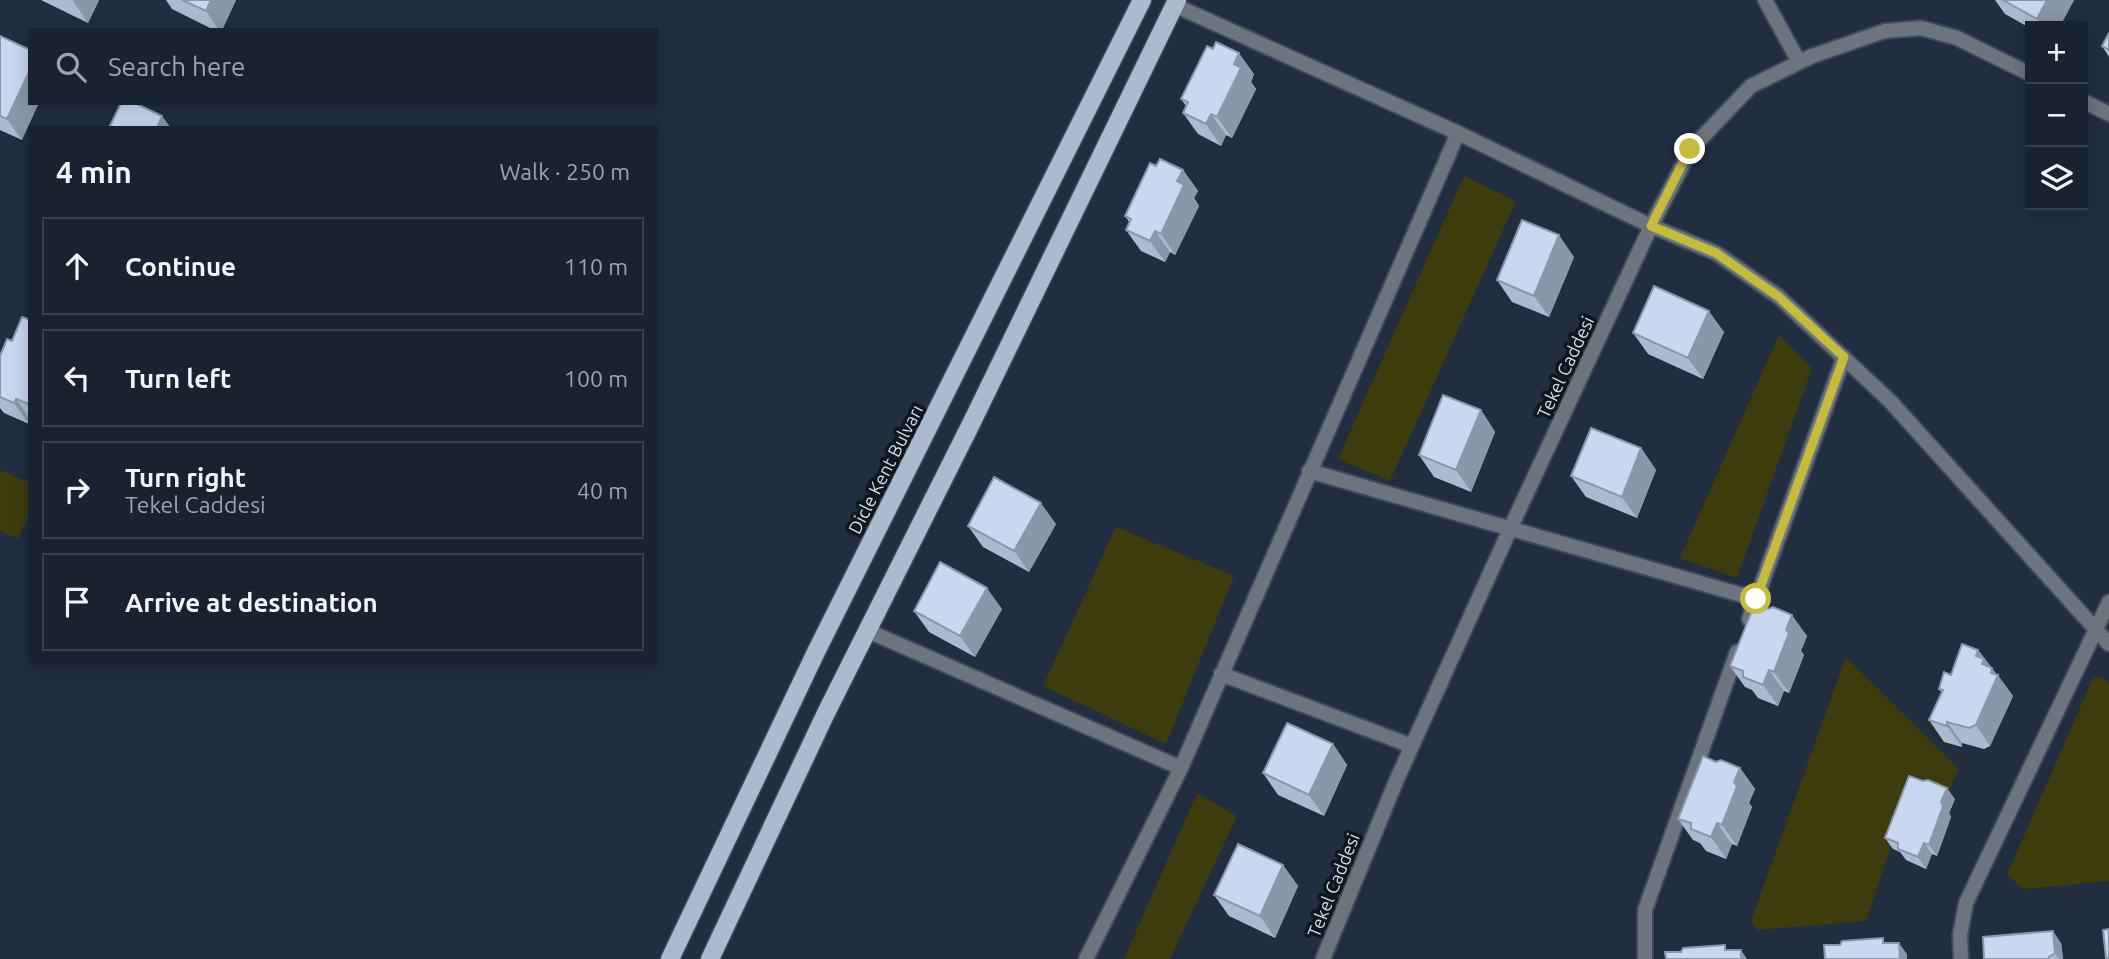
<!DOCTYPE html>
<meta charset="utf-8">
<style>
body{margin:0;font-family:Ubuntu,sans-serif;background:#222a38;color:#f1f3f6}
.controls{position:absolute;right:21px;top:21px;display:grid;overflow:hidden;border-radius:0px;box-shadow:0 4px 18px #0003}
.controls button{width:63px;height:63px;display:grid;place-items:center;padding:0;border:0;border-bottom:2px solid #373f4c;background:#192230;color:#f1f3f6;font:35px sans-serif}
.stop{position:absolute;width:21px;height:21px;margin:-16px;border:5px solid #c5bc3d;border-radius:50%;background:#fff}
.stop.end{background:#c5bc3d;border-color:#fff;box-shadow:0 2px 7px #0008}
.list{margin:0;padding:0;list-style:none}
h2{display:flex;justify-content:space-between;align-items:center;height:91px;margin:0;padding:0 28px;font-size:30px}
h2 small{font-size:23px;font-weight:400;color:#9fa4ab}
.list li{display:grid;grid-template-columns:46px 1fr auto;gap:21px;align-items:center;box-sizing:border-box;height:98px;margin:0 14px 14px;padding:0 14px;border:2px solid #373f4c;border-radius:0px}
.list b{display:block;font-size:26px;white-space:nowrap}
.list p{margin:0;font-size:23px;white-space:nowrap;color:#9fa4ab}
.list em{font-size:23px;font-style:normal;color:#9fa4ab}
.icon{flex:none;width:38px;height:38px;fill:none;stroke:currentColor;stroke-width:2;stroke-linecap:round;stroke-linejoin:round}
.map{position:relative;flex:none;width:2109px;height:959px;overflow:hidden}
.search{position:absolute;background:#192230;box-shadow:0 4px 18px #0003;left:28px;top:28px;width:630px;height:77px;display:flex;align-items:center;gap:18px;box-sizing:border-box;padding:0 24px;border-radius:0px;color:#9fa4ab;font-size:26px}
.panel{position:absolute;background:#192230;box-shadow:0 4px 18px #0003;left:28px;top:126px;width:630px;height:539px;border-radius:0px}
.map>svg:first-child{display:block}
</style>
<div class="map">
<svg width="2109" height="959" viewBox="0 0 2109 959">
<rect width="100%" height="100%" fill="#212e40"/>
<path fill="#3e3b0c" d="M1464 176 1516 201 1390 481 1338 459Z
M1779 335 1812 368 1737 578 1680 558Z
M0 470 30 483V513L18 539 0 531Z
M1116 527 1234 576 1166 744 1043 686Z
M1846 657 1959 769 1949 790 1915 775 1866 921 1757 930 1751 921Z
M2102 677 2109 684V881L2024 889 2007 875 2093 678Z
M1197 793 1237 816 1170 959H1124Z"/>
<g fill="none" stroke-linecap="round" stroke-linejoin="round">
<g stroke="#3e4a5b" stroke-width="18">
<path id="minor" d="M1765 0 1799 62
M1174 5 1458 133 1651 226 1716 253 1779 297 1890 401 2109 644
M1309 471 1756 599
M1749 619 1844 357
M868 631 1181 768
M1221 674 1412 746
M1086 959 1181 768 1458 133
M1645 959V910L1737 652
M1961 959 1960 935 1966 903 2109 602"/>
</g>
<g stroke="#3e4a5b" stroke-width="18">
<path id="tertiary" d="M2083 101 2109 114
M1323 959 1397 779 1511 527 1651 226 1691 149 1751 86 1812 56 1885 31 1921 28 1957 38 2030 74"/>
</g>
<g stroke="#3e4a5b" stroke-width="21">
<path id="primary" d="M670 959 816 652 1142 0
M710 959 826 713 971 424 1177 0"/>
</g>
<use href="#minor" stroke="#6d747d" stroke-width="14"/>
<use href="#tertiary" stroke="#6d747d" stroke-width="14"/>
<use href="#primary" stroke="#acbace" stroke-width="18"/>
</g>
<path fill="#abbace" d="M41 0H99L88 23Z
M166 0H236L222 30H214L172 9Z
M1995 0H2074L2060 26H2030V28L2005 14Z
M2109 33V57L2102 46Z
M0 36 22 140 0 130Z
M1254 74 1251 82 1256 89 1232 138 1226 135 1221 146 1198 134 1183 113 1186 106 1181 99Z
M1156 166 1183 170 1198 191 1194 198 1199 206 1175 255 1170 252 1165 262 1141 251 1126 230 1130 223 1125 216Z
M1574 257 1549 317 1512 302 1497 280Z
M30 320V423L29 424 4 413 0 408V356Z
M1724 332 1703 379 1648 354 1633 333Z
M1481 410 1495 432 1471 492 1434 477 1419 455Z
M1641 448 1656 470 1637 518 1586 497 1571 476Z
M1056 524 1029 572 983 547 968 526Z
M1002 609 975 657 929 632 914 611Z
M1807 636 1801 651 1804 655 1789 693 1784 691 1778 706 1758 698 1752 690 1745 687 1730 666Z
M1978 650 2013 696 1990 746 1984 749 1962 743V747L1944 742 1929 720 1942 693 1939 689Z
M1333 744 1347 765 1324 816 1278 795 1263 773Z
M1716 762 1740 768 1755 789 1749 803 1752 807 1737 846 1732 844 1726 859 1706 851 1700 843 1693 840 1678 819Z
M1955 799 1949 813 1951 817 1937 856 1932 854 1926 869 1906 860 1900 852 1893 849 1885 838Z
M1283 865 1298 886 1275 938 1229 916 1214 895Z
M2061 943 2063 959H1984Z"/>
<path fill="#8b97a8" d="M74 0H99L88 23 73 1Z
M211 0H236L222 30H219L206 11Z
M2047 0H2074L2060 26H2042L2037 19Z
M1239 53 1254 74 1251 82 1256 89 1232 138 1217 117 1234 64Z
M30 70V103H39L22 140 7 119Z
M1211 114 1226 135 1221 146 1206 124Z
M162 116 171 128H157Z
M1183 170 1198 191 1194 198 1199 206 1175 255 1161 234 1177 181Z
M1155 231 1170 252 1165 262 1150 241Z
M1559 235 1574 257 1549 317 1534 296Z
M1709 311 1724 332 1703 379 1688 358Z
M16 399 30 419 29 424 14 403Z
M1481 410 1495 432 1471 492 1456 470Z
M1641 448 1656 470 1637 518 1622 497Z
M1041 503 1056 524 1029 572 1014 551Z
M987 588 1002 609 975 657 960 636Z
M1792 615 1807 636 1801 651 1804 655 1789 693 1774 672 1786 630Z
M1978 650 1998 676V675L2013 696 1990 746 1976 725V656Z
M1769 670 1784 691 1778 706 1763 685Z
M1947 722 1962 743V747L1947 726Z
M1333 744 1347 765 1324 816 1309 795Z
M1740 768 1755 789 1749 803 1752 807 1737 846 1722 825 1734 782Z
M1947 788 1955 799 1949 813 1951 817 1937 856 1929 845 1941 802Z
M1717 823 1732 844 1726 859 1711 837Z
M1924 843 1932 854 1926 869 1918 857Z
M1283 865 1298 886 1275 938 1260 916Z
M2053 931 2061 943 2063 959H2059L2055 953Z
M1899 943 1907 954V959H1900Z
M1741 950 1747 959H1741Z"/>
<path fill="#c7d8f0" stroke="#8b97a8" stroke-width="2" d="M182 0H211L206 11Z
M2003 0H2047L2037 19Z
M2109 33V50L2102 46Z
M0 36 30 50V70L7 119 0 116Z
M1216 42 1239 53 1234 64 1241 68 1217 117 1211 114 1206 124 1183 113 1188 102 1181 99 1207 46 1213 49Z
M121 103H135L162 116 157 128H109Z
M1160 159 1183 170 1177 181 1184 185 1161 234 1155 231 1150 241 1126 230 1131 219 1125 216 1150 163 1156 166Z
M1522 220 1559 235 1534 296 1497 280Z
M1654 286 1709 311 1688 358 1633 333Z
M22 317 30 320V402L29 404 16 399 14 403 0 397V356L7 339 12 341Z
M1443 395 1481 410 1456 470 1419 455Z
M1591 428 1641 448 1622 497 1571 476Z
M994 477 1041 503 1014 551 968 526Z
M940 562 987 588 960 636 914 611Z
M1755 603 1768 609 1773 607 1792 615 1786 630 1789 633 1774 672 1769 670 1763 685 1743 677V671L1730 666Z
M1962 644 1978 650 1976 656 1984 659 1982 664 1992 668 1991 673 1998 675 1976 725 1969 728 1947 722V726L1929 720 1943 690 1939 689 1944 672 1951 675Z
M1287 723 1333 744 1309 795 1263 773Z
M1703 756 1716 762 1721 760 1740 768 1734 782 1737 786 1722 825 1717 823 1711 837 1691 829V823L1678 819Z
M1909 776 1923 781 1928 780 1947 788 1941 802 1943 806 1929 845 1924 843 1918 857 1898 849V843L1885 838Z
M1238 844 1283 865 1260 916 1214 895Z
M2109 929V958H2106L2103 930Z
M2053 931 2055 953 2049 957V959H1984L1983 937Z
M1883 938V943H1899L1900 959H1825L1824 945H1840L1842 941Z
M1725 945V950H1741V959H1666L1665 952H1681L1683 948Z"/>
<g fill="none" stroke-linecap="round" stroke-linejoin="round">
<path stroke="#c5bc3d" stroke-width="9" d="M1690 149 1651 226 1716 253 1779 297 1844 357 1756 599"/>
</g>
<g text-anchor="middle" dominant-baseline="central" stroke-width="7" stroke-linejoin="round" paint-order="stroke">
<g font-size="18" fill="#d7dfeb" stroke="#10161e">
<text transform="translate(1565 367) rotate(-65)">Tekel Caddesi</text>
<text transform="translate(885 469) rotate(-63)">Dicle Kent Bulvarı</text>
<text transform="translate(1333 885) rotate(-68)">Tekel Caddesi</text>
</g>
</g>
</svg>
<div class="controls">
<button>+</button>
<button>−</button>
<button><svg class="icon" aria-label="layers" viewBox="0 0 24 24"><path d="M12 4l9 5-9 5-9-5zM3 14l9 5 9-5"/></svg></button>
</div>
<div class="stop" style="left:1756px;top:599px"></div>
<div class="stop end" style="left:1690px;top:149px"></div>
<div class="search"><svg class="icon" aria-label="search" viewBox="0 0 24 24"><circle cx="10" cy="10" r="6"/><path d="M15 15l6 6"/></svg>Search here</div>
<section class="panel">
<h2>4 min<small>Walk · 250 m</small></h2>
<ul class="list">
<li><svg class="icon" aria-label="ahead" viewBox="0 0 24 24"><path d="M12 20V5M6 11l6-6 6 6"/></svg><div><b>Continue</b></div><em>110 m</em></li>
<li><svg class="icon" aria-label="left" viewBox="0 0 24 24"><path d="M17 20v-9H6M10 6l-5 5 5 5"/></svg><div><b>Turn left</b></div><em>100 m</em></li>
<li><svg class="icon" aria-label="right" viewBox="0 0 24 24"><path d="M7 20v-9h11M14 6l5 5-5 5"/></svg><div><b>Turn right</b><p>Tekel Caddesi</p></div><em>40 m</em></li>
<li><svg class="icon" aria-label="arrive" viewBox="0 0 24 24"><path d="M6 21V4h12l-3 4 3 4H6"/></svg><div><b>Arrive at destination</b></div></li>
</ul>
</section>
</div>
